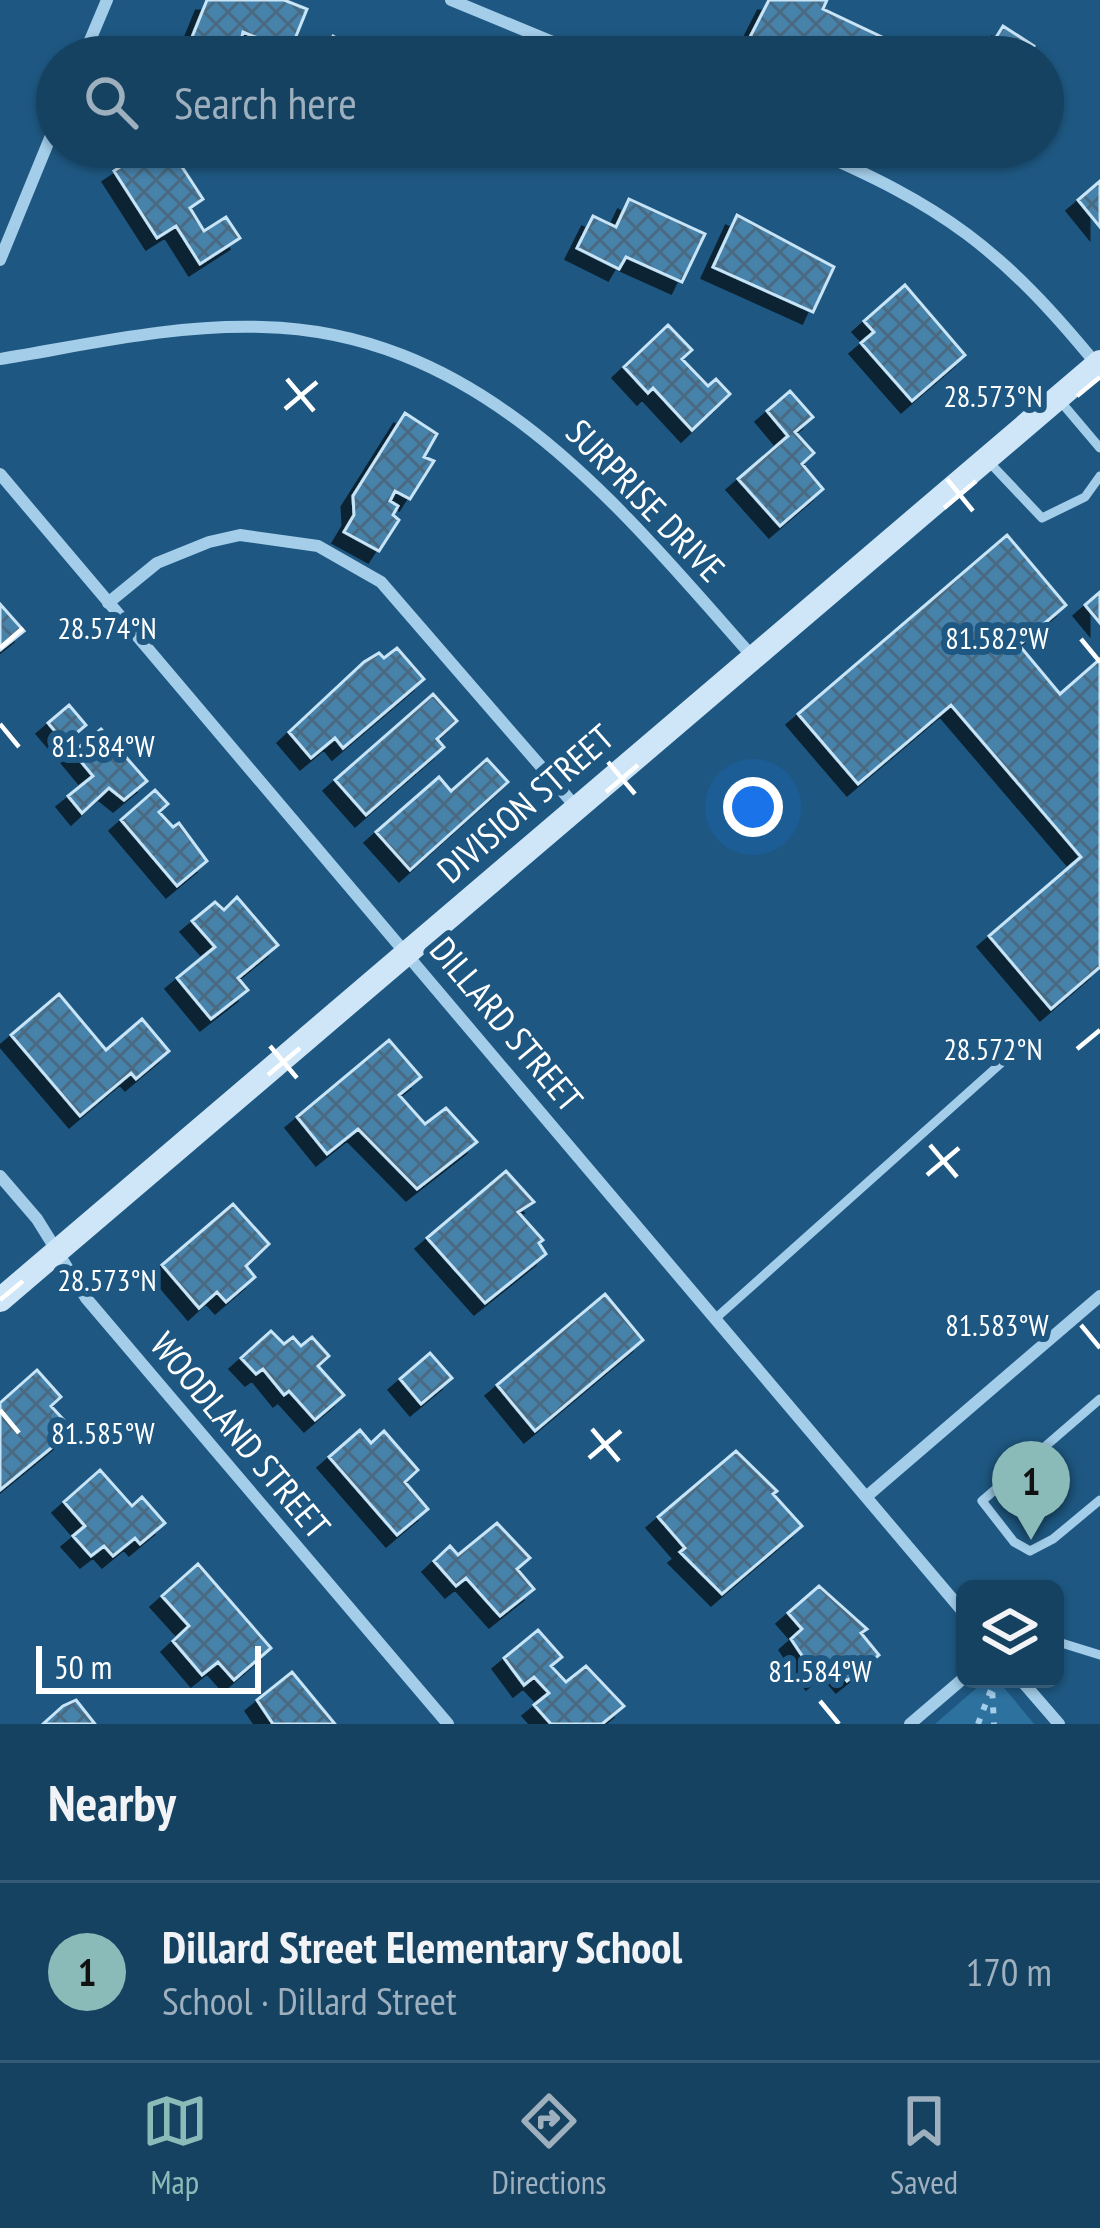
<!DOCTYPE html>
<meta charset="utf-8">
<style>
body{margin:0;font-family:"PT Sans Narrow",sans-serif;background:#1f4968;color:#f1f3f6}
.controls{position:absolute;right:36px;bottom:36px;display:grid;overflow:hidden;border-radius:18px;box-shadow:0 3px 9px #0004}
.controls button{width:108px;height:108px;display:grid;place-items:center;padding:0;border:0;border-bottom:3px solid #355b77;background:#164262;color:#f1f3f6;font:60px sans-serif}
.scale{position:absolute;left:36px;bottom:30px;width:225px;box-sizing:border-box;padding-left:12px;border:6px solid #fff;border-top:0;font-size:33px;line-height:42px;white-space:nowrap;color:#fff;-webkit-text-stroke:9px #1e5882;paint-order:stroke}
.you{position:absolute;left:753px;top:807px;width:42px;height:42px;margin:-30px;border:9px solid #fff;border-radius:50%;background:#1a73e8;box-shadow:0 0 0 18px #1a73e833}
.badge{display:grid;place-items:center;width:78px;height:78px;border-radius:50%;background:#8bbbb9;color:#111;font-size:39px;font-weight:700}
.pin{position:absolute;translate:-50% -99px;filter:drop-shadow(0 3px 6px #0008)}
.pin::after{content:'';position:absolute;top:63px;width:42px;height:36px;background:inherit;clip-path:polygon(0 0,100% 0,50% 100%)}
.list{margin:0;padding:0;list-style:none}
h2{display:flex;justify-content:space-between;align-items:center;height:156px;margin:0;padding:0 48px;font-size:51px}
h2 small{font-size:39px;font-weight:400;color:#9eb0be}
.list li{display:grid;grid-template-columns:78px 1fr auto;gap:36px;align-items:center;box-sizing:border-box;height:180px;padding:0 48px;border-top:3px solid #355b77}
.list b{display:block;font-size:45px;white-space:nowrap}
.list p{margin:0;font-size:39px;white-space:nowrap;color:#9eb0be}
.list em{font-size:39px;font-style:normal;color:#9eb0be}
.icon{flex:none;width:66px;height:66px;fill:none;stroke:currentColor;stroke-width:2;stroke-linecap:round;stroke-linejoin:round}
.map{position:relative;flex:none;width:1100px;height:1724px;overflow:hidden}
.search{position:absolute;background:#164262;box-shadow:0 3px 9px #0004;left:36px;right:36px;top:36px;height:132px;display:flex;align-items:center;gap:30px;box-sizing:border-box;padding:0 42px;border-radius:66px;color:#9eb0be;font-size:45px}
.sheet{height:336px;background:#164262}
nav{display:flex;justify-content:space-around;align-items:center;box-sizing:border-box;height:168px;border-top:3px solid #355b77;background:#164262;font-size:33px;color:#9eb0be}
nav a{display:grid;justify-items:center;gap:6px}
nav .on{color:#8bbbb9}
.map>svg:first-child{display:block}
</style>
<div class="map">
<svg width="1100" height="1724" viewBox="0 0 1100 1724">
<defs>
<pattern id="building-cross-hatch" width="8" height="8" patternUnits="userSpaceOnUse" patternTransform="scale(3)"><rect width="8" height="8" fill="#4682ab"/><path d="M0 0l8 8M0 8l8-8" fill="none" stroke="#496a80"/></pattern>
<filter id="shadow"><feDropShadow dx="-11" dy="11" stdDeviation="0" flood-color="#0009"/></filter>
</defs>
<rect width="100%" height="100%" fill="#1e5882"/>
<path fill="#2d719f" d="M987 1679H997L1034 1724H935Z"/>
<path fill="url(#building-cross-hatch)" stroke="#c8e4f7" stroke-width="3" filter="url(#shadow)" d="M207 0H284L307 9 290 51 243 32 237 57H184Z
M769 0H827L823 9 886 39 877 57H787L749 39Z
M1003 26 1034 46 1029 57H984Z
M333 36 369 57H321Z
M150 147H169L203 199 190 208 204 231 226 217 240 238 200 264 176 226 157 238 114 171Z
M1100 181V227L1078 200Z
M629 199 705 234 682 282 626 257 619 269 577 248 593 216 616 227Z
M737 215 834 267 813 312 713 267Z
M905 285 965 355 912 401 861 343 874 332 864 321Z
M668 325 692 350 682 359 708 386 716 379 730 394 692 430 653 388 648 393 624 367Z
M790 391 813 417 795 432 814 453 802 464 823 489 780 526 738 479 788 436 767 411Z
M405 413 437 434 424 457 434 461 410 499 395 491 390 501 398 506 393 515 399 520 379 551 344 532 354 515 353 496Z
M1007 535 1066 605 1019 645 1060 694 1100 659V967L1051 1009 989 936 1081 857 951 705 858 784 798 714Z
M1100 592V623L1085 605Z
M0 604 24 631 0 650Z
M397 648 424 679 343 748 335 738 311 758 289 732 364 662 379 653 384 658Z
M433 694 457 721 437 739 444 747 366 815 335 780Z
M69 705 86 725 65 743 48 723Z
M101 729 147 781 124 800 109 788 82 813 68 796 93 776 73 752Z
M487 759 508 782 410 870 376 832 439 777 451 791Z
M155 790 168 804 159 812 173 827 179 823 207 861 177 886 121 820Z
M237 897 278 945 238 978 248 990 211 1019 177 978 215 947 192 921 215 902 224 910Z
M59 994 106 1050 142 1019 169 1051 136 1079 131 1073 80 1116 11 1035Z
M389 1040 421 1077 399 1095 425 1124 446 1108 477 1142 417 1189 358 1129 327 1154 297 1117Z
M506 1171 534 1202 518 1212 543 1240 539 1243 546 1254 485 1303 427 1238Z
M233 1204 269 1244 246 1266 255 1277 226 1302 217 1292 199 1308 162 1265Z
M605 1294 643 1340 535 1431 497 1385Z
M271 1331 284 1344 293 1337 301 1346 312 1337 329 1356 318 1366 344 1395 315 1420 289 1391 284 1395 263 1369 256 1374 241 1358Z
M430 1353 452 1378 421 1404 400 1379Z
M37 1370 61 1397 51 1406 73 1430 0 1490V1403Z
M360 1430 371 1443 384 1431 418 1470 405 1482 428 1509 397 1535 329 1457Z
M736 1451 777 1491 773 1494 802 1526 722 1594 680 1552 685 1548 658 1517Z
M100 1470 132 1506 142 1497 165 1523 140 1544 135 1538 113 1556 104 1546 91 1556 73 1536 85 1526 64 1502Z
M497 1523 530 1558 517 1569 534 1589 500 1616 466 1578 456 1586 434 1561 450 1546 458 1555Z
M198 1564 271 1648 234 1680 218 1662 202 1675 173 1641 189 1626 162 1596Z
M819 1586 867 1629 861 1633 879 1655 847 1681 833 1665 817 1678 791 1639 802 1629 788 1613Z
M538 1630 562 1657 551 1666 566 1682 586 1666 624 1706 602 1724H551L534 1705 549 1693 534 1677 524 1685 504 1658Z
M292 1672 335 1724H273L257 1700Z
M76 1700 95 1724H43L63 1706Z"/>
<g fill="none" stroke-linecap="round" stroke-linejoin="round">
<path stroke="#a3cde9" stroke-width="6" stroke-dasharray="6 9" stroke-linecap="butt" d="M978 1724 992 1687 994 1724"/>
<path stroke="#a3cde9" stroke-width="9" d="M1061 402 1100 448
M989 462 1042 518 1085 497 1100 476
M716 1318 1008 1057
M1100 1399 982 1501 1014 1542 1030 1551 1053 1539 1100 1500
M1055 1641 1100 1655"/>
<path stroke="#a3cde9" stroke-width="12" d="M451 0 589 57
M83 57 107 0
M805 147C943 205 1002 249 1097 365
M0 260 57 121
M0 359C86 345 174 324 262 327 482 332 618 505 751 655
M0 474 965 1614
M108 603 157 563 209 542 240 535 318 546 381 582 576 807
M0 1176 37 1219 86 1298 448 1724
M866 1497 1100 1296
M1020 1679 1059 1724
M910 1724 965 1677"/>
<path stroke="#cee6f7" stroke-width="24" d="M0 1300 1100 362"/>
</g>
<path fill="none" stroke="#fff" stroke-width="4.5" d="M287 379 314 411M1077 396 1100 377M285 409 317 382M947 479 973 511M944 508 976 481M1081 639 1100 662M0 648 23 628M0 724 19 747M608 762 635 794M606 792 638 765M270 1046 297 1078M1077 1049 1100 1030M268 1075 300 1048M930 1145 957 1177M927 1175 959 1148M0 1300 23 1281M1081 1325 1100 1348M0 1410 19 1433M592 1429 619 1461M589 1458 621 1431M820 1701 839 1724"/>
<g text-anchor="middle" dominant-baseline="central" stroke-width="12" stroke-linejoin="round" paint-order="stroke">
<g font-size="36" fill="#fff" stroke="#1e5882">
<text transform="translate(646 500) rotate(46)">SURPRISE DRIVE</text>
<text transform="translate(525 803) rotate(-41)">DIVISION STREET</text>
<text transform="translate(507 1024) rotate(50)">DILLARD STREET</text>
<text transform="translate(241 1435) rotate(50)">WOODLAND STREET</text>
</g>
</g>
<g font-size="30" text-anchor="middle" fill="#fff" stroke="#1e5882" stroke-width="12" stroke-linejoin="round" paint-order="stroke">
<text x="993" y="407">28.573°N</text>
<text x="107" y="639">28.574°N</text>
<text x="997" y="649">81.582°W</text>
<text x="103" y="757">81.584°W</text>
<text x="993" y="1060">28.572°N</text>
<text x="107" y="1291">28.573°N</text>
<text x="997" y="1336">81.583°W</text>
<text x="103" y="1444">81.585°W</text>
<text x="820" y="1682">81.584°W</text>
</g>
</svg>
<div class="controls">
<button><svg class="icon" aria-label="layers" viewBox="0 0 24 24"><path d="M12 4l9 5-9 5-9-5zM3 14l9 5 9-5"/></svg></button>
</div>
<div class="scale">50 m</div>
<div class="you"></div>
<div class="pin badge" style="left:1031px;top:1540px">1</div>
<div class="search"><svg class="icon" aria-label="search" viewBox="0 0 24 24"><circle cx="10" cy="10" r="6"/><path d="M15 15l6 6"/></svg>Search here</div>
</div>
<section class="sheet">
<h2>Nearby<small></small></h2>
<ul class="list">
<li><span class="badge">1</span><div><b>Dillard Street Elementary School</b><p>School · Dillard Street</p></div><em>170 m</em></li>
</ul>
</section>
<nav>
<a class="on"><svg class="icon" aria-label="map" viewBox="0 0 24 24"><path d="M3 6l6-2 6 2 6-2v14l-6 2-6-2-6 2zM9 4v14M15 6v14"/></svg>Map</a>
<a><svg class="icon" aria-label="directions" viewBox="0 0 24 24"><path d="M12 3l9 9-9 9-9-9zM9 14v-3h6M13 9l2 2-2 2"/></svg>Directions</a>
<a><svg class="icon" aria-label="saved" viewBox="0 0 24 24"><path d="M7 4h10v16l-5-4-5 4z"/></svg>Saved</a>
</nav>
